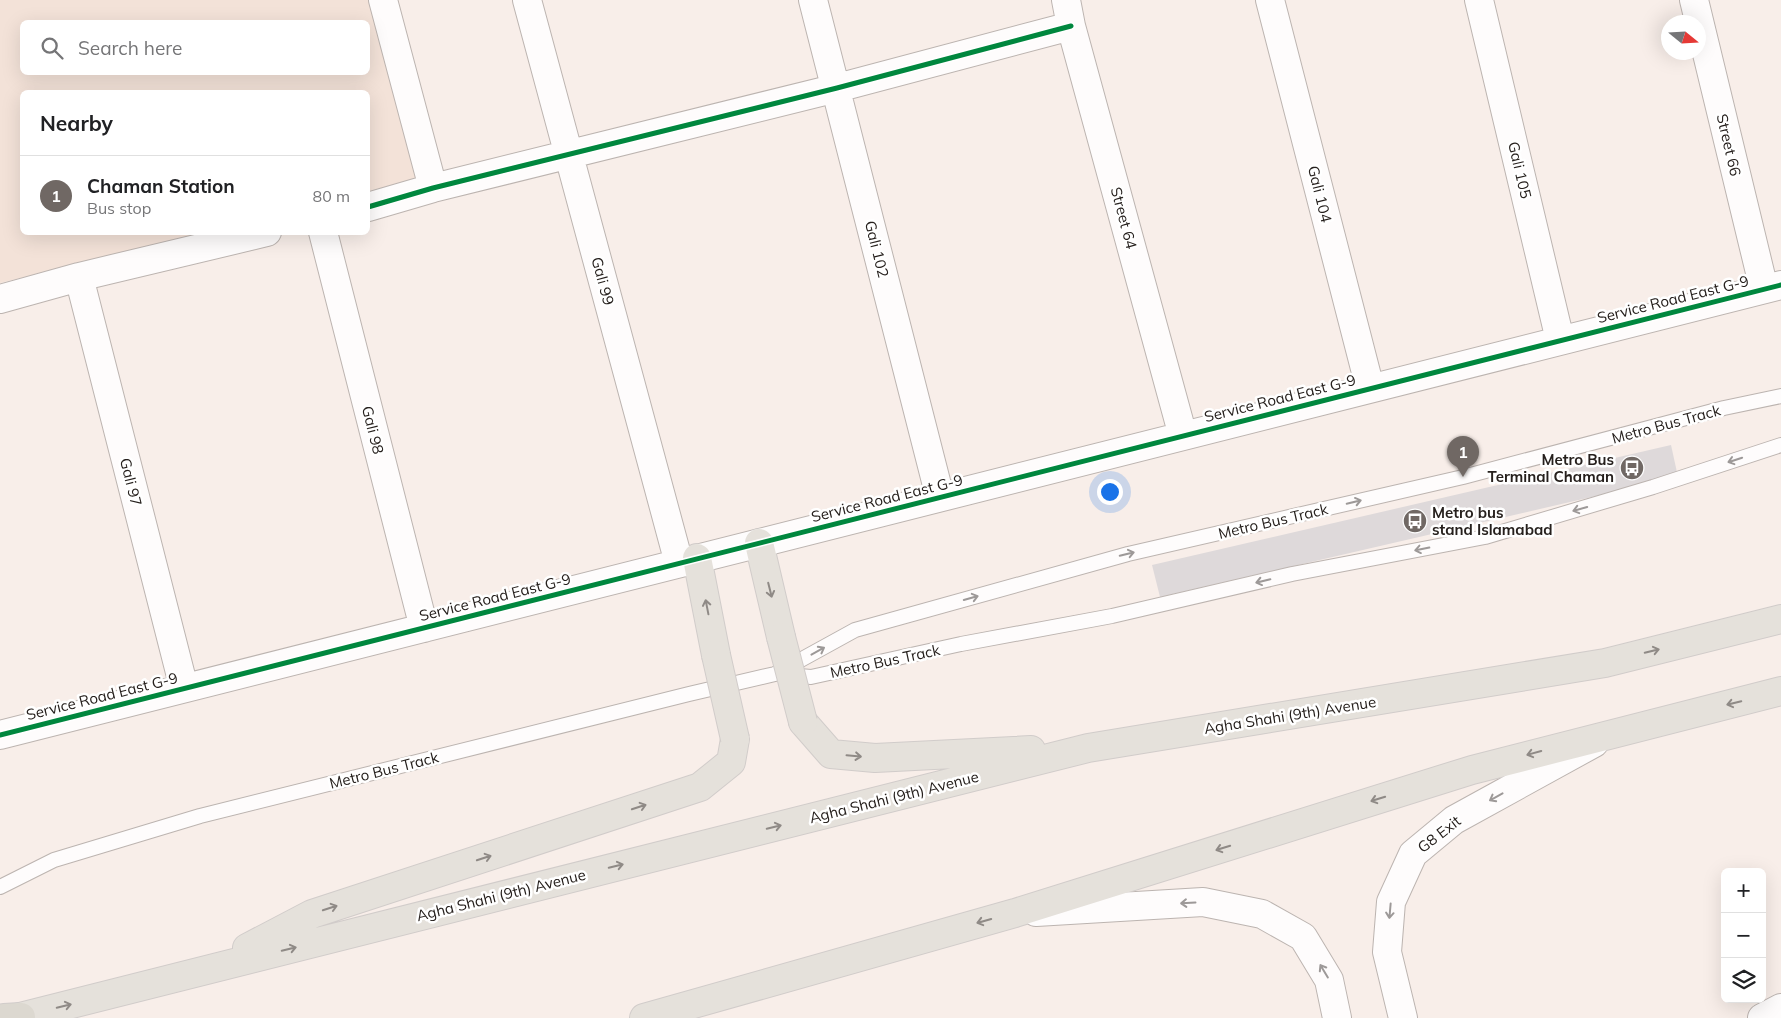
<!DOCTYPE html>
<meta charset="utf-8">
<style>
body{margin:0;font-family:Mulish,sans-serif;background:#f2f2f2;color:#202124}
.controls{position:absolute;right:15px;bottom:15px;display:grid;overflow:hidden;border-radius:8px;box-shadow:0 5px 20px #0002}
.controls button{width:45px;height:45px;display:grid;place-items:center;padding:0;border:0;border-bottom:1px solid #e0e0e0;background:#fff;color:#202124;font:25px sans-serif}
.compass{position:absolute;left:1661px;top:15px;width:45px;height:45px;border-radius:50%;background:#fff;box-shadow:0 5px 20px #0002;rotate:108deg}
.you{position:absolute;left:1109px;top:491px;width:18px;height:18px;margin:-12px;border:4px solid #fff;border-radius:50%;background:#1a73e8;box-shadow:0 0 0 8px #1a73e833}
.badge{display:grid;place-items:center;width:32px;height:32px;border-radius:50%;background:#706864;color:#fff;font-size:16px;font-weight:700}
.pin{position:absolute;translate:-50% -41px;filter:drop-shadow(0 1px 2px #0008)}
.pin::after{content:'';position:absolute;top:26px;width:18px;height:15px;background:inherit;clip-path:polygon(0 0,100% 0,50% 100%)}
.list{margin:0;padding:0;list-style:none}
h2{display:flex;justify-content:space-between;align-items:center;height:65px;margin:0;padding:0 20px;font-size:21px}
h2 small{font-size:16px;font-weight:400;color:#757577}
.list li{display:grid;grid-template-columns:32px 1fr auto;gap:15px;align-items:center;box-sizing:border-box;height:80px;padding:0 20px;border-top:1px solid #e0e0e0}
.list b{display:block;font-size:19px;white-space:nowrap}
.list p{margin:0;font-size:16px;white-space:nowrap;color:#757577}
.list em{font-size:16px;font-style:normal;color:#757577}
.icon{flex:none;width:28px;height:28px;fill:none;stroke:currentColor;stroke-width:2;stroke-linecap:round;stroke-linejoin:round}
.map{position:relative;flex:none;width:1781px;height:1018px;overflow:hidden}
.search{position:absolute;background:#fff;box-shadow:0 5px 20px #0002;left:20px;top:20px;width:350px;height:55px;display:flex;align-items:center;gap:12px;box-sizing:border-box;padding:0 18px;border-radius:8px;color:#757577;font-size:19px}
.panel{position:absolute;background:#fff;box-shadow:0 5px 20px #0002;left:20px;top:90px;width:350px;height:145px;border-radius:8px}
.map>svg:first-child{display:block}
</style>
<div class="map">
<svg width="1781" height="1018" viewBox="0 0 1781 1018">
<rect width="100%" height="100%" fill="#f8eee9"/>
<path fill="#f3e2d8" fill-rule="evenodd" d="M0 0H370L417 179 368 191V92H22V232L203 233 0 283ZM22 22H368V72H22Z"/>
<path fill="#ded9da" d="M1671 445 1678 477 1160 597 1152 565Z"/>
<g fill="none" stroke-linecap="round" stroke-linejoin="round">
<g stroke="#bcb4b0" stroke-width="16">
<path id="service" d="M788 675 811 677 961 644 1112 616 1292 574 1485 537 1653 487 1781 445
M0 887 54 860 200 816 689 694 775 674 855 630 1128 554 1463 477 1724 408 1781 396"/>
</g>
<g stroke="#bcb4b0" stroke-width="30">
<path id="minor" d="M383 0 433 188
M527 0 679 563
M813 0 940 497
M1066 0 1071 26 1183 436
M1270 0 1370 388
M1479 0 1560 340
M1694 0 1764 289
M368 207 433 188 837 88 1071 26
M323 232 424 628
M79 277 184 688
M0 299 79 277 267 232
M0 735 1781 285
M1036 912 1203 902 1262 914 1303 937 1329 980 1337 1018
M1403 1018 1387 952 1391 902 1413 854 1454 820 1594 743
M1762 1018 1781 1008"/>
</g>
<g stroke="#d1ccca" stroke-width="30">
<path id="primary" d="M759 543 781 637
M697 558 716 655
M803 722 831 754 875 758 1031 750
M247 948 312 914 700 787 731 762 735 739
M16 1018 1088 748 1605 663 1781 619
M644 1018 1015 913 1472 770 1781 691"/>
</g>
<g stroke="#d1ccca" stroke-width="30">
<path id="trunk" d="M4 1018 21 1017"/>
</g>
<use href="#service" stroke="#fefcfc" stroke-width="14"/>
<use href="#minor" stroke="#fefcfc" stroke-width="28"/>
<use href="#primary" stroke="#e5e1db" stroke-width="28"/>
<use href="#trunk" stroke="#dcd8d0" stroke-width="28"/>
<g stroke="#d1ccca" stroke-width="30" stroke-linecap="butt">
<path id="primary-bridge" d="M781 637 803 722
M716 655 735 739"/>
</g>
<use href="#primary-bridge" stroke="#e5e1db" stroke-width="28"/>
<g stroke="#fff" stroke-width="8">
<path id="cycleway" d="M368 207 433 188 837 88 1071 26
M0 735 1781 285"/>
</g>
<use href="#cycleway" stroke="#00873e" stroke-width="5"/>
</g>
<defs><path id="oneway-shaft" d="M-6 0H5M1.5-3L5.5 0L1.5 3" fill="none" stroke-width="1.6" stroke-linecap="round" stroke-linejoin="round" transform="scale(1.25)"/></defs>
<g stroke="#9d9998">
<use href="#oneway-shaft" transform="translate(1735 460) rotate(162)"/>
<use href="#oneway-shaft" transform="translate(1354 502) rotate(-13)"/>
<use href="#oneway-shaft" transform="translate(1580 509) rotate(164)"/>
<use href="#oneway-shaft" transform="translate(1422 549) rotate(169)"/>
<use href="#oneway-shaft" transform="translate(1127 554) rotate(-14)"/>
<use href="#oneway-shaft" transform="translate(1263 581) rotate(167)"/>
<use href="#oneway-shaft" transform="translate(971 598) rotate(-16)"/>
<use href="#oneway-shaft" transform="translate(818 651) rotate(-29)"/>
<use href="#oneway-shaft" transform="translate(1496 797) rotate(151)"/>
<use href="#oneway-shaft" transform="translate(1188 903) rotate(177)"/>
<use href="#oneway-shaft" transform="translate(1390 911) rotate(95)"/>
<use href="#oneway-shaft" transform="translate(1324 971) rotate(-121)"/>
</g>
<g stroke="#8f8a86">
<use href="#oneway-shaft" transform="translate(770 590) rotate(76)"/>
<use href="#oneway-shaft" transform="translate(707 607) rotate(-101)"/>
<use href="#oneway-shaft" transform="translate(1652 651) rotate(-14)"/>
<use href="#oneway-shaft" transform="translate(1734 703) rotate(166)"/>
<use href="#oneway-shaft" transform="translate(1534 753) rotate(165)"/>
<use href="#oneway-shaft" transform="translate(854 756) rotate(5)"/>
<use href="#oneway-shaft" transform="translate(1378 799) rotate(163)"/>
<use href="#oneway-shaft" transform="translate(639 807) rotate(-18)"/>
<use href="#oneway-shaft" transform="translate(774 827) rotate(-14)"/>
<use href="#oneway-shaft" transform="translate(1223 848) rotate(163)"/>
<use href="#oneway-shaft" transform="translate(484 858) rotate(-18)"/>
<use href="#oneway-shaft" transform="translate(616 866) rotate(-14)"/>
<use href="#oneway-shaft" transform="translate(330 908) rotate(-18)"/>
<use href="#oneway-shaft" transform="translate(984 921) rotate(164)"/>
<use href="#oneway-shaft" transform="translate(289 949) rotate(-14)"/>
<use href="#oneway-shaft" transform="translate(64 1006) rotate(-14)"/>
</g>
<defs>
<g id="bus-disc" transform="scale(1.25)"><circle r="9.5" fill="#706864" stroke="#fff"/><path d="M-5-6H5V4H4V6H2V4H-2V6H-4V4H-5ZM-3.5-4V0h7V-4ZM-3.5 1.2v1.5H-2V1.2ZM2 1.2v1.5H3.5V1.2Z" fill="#fff"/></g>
</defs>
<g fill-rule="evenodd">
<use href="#bus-disc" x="1632" y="468"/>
<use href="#bus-disc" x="1415" y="521"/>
</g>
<g text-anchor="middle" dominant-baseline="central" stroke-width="5" stroke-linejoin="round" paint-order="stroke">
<g font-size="15" fill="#26201d" stroke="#fff">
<text transform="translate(1729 145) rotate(77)">Street 66</text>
<text transform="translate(1520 170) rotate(77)">Gali 105</text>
<text transform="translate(1320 194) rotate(76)">Gali 104</text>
<text transform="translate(1124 218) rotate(75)">Street 64</text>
<text transform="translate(877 249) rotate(76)">Gali 102</text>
<text transform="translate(603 281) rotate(75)">Gali 99</text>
<text transform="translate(1673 299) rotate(-14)">Service Road East G-9</text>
<text transform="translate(1280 398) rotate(-14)">Service Road East G-9</text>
<text transform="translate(1666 424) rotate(-15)">Metro Bus Track</text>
<text transform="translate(373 430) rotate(76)">Gali 98</text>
<text transform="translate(131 482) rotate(76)">Gali 97</text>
<text transform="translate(887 498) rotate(-14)">Service Road East G-9</text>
<text transform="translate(1273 521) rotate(-13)">Metro Bus Track</text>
<text transform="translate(495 597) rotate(-14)">Service Road East G-9</text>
<text transform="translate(885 661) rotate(-12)">Metro Bus Track</text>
<text transform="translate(102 696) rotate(-14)">Service Road East G-9</text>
<text transform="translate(1290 715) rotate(-9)">Agha Shahi (9th) Avenue</text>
<text transform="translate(384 770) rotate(-14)">Metro Bus Track</text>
<text transform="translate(894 797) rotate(-14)">Agha Shahi (9th) Avenue</text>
<text transform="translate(1439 834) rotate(-38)">G8 Exit</text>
<text transform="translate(501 895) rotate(-14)">Agha Shahi (9th) Avenue</text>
</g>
<g font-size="15" font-weight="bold" fill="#26201d" stroke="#fff" text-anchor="end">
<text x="1614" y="459">Metro Bus<tspan x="1614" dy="17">Terminal Chaman</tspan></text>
<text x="1432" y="512" text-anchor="start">Metro bus<tspan x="1432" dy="17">stand Islamabad</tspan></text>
</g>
</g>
</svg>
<div class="controls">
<button>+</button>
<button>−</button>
<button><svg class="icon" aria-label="layers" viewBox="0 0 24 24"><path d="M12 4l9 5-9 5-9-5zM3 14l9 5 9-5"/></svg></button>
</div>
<svg class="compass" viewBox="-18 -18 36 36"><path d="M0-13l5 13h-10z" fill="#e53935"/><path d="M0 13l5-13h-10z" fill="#757577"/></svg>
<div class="you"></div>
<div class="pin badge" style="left:1463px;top:477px">1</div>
<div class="search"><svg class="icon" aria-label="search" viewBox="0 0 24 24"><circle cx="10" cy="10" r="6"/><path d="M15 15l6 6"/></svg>Search here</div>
<section class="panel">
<h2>Nearby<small></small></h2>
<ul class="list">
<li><span class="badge">1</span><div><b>Chaman Station</b><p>Bus stop</p></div><em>80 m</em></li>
</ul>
</section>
</div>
